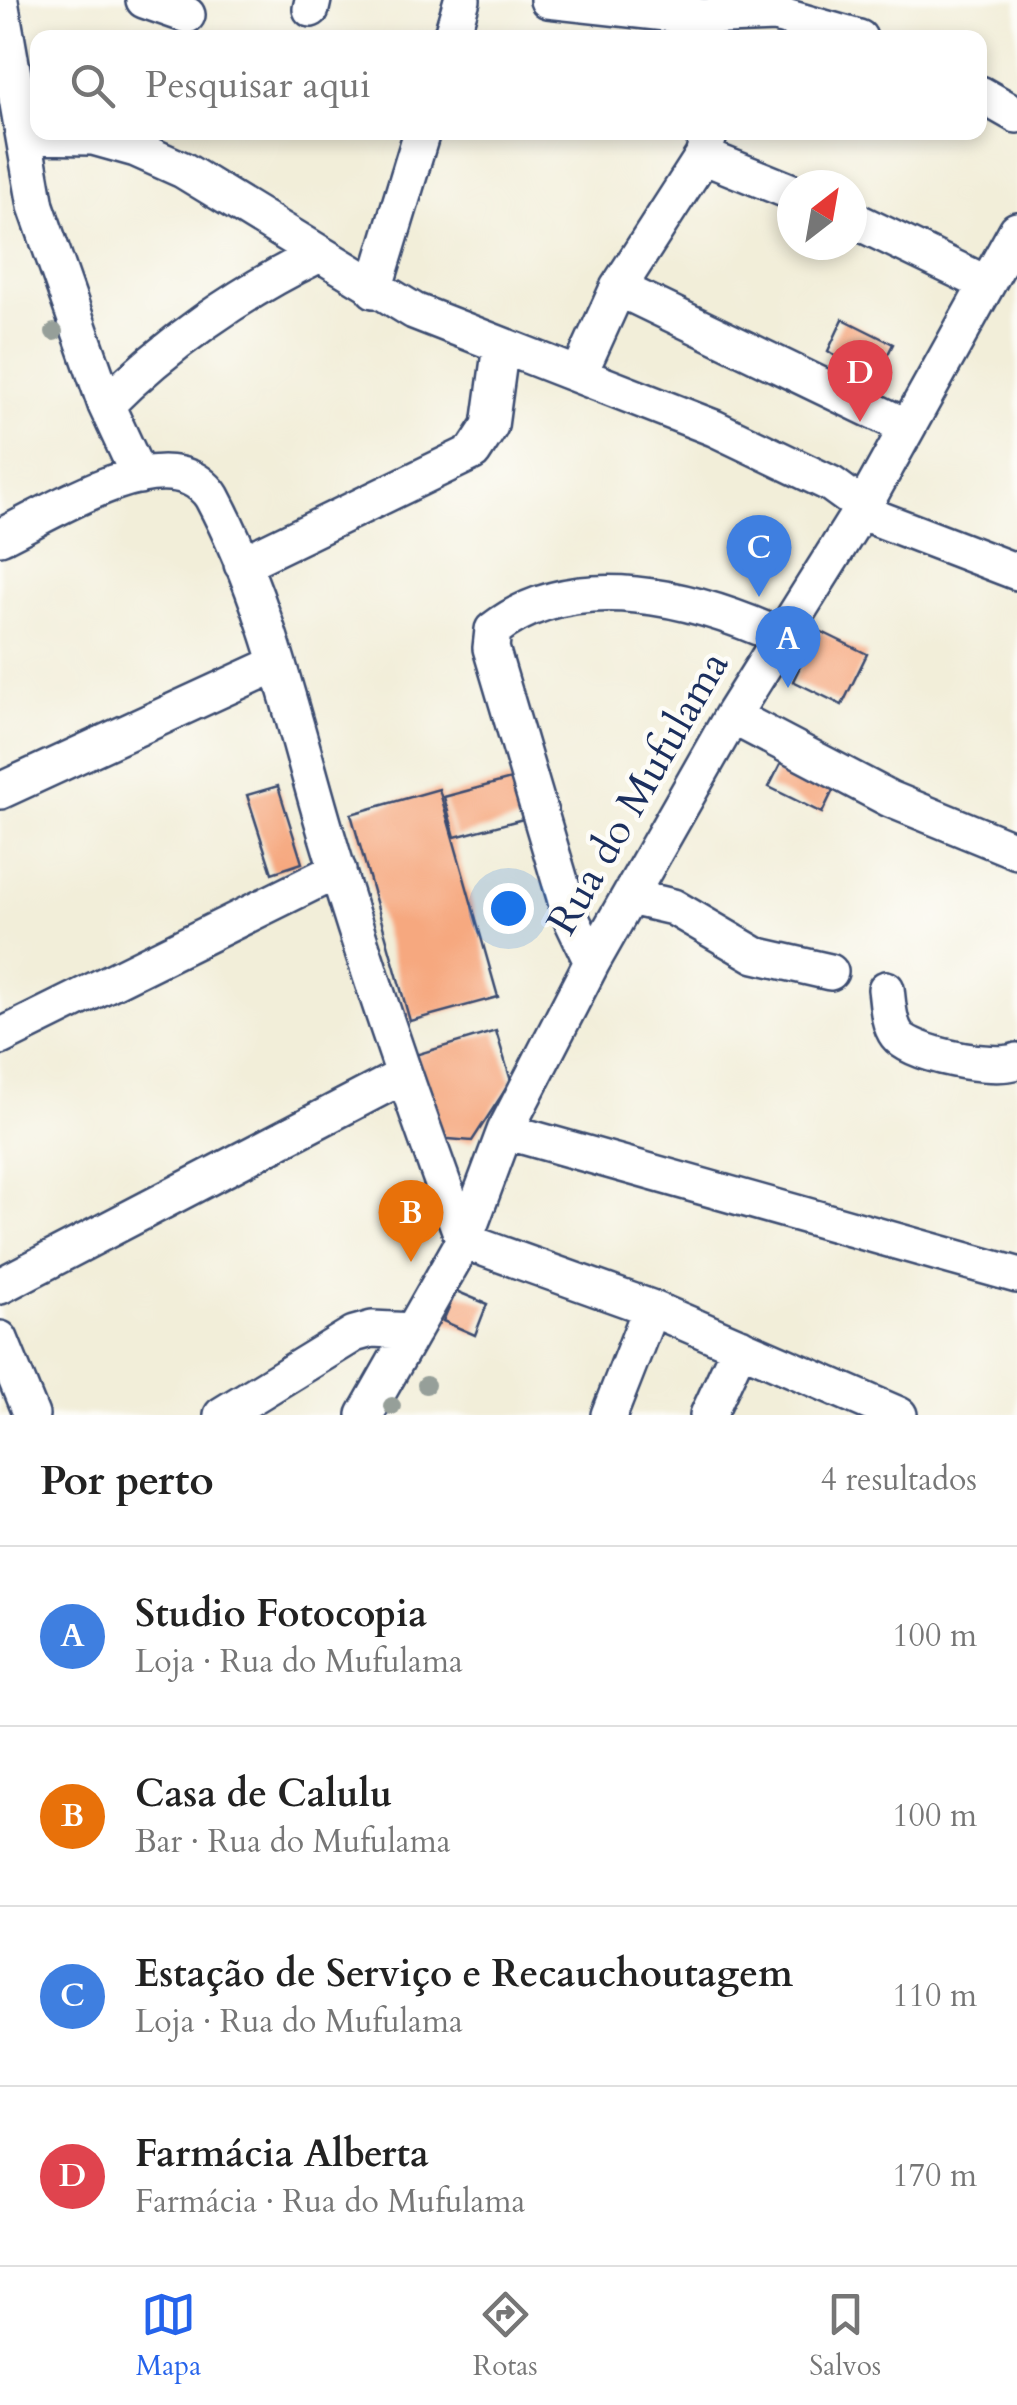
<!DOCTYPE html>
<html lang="pt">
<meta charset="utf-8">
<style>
body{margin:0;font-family:Cardo,serif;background:#f6f6f6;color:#222}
.compass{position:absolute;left:777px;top:170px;width:90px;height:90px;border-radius:50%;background:#fff;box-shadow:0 5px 15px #0003;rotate:31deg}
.you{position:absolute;left:508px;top:908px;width:35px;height:35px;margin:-25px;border:8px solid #fff;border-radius:50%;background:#1a73e8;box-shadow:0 0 0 15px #1a73e833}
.badge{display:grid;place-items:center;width:65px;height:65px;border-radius:50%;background:#2563eb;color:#fff;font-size:32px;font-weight:700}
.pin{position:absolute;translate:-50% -82px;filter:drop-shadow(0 2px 5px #0008)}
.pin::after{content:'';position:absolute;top:52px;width:35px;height:30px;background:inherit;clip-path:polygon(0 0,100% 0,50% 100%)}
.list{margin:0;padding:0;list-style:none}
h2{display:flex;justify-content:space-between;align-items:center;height:130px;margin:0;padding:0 40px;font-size:42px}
h2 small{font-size:32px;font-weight:400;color:#767676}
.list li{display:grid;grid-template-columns:65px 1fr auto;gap:30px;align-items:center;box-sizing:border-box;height:180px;padding:0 40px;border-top:2px solid #e0e0e0}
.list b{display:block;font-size:38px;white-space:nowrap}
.list p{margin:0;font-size:32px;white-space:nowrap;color:#767676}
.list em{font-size:32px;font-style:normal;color:#767676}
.icon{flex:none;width:55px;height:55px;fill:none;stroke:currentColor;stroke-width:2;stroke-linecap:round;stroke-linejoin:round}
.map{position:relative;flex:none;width:1017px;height:1415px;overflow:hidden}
.search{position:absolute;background:#fff;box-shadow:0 5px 15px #0003;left:30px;right:30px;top:30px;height:110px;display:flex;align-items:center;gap:25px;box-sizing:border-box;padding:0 35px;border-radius:20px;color:#767676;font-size:38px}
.sheet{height:850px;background:#fff}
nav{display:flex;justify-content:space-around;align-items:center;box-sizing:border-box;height:140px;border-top:2px solid #e0e0e0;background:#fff;font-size:28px;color:#767676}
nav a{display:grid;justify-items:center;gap:5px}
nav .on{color:#2563eb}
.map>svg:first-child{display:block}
</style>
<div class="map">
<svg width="1017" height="1415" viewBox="0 0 1017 1415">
<rect width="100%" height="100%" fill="#fdfcf7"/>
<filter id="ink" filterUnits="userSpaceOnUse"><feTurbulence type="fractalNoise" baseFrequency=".01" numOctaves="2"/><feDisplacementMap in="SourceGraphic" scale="20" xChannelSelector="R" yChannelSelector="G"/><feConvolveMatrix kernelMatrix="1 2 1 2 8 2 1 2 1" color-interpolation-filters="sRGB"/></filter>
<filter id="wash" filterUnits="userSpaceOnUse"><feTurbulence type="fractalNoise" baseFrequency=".0048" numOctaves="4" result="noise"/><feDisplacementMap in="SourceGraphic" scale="40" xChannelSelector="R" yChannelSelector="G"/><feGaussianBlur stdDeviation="2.25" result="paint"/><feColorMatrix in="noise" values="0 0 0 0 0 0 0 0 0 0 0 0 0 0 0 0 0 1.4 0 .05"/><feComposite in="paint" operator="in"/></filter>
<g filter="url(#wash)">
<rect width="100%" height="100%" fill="#f2eed9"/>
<g id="blocks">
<path fill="#f6a87f" d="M843 319 893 344 877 376 861 368 859 372 828 351Z
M818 630 867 654 842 705 793 681Z
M784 757 837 782 822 813 769 787Z
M511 779 523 819 455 837 444 797Z
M278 786 302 863 272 873 247 795Z
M439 789 498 997 410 1021 351 814Z
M496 1031 511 1081 472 1141 437 1138 415 1055Z
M456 1291 487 1304 475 1335 443 1321Z"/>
</g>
</g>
<g filter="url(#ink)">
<use href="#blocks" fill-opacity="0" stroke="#3b4c70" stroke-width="2.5"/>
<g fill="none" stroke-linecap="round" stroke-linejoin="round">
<g stroke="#3b4c70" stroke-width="40">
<path id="minor" d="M144 0 187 15
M548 0 702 17 775 14 859 38
M0 1 36 206 106 405 139 476
M311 9 313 0
M451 38 462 0
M980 94 1017 115
M24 136 93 137 136 149 183 170 414 311 714 428 831 484 879 519 1017 572
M703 156 792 192
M852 219 987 284
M618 288 905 426
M374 290 422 132
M579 374 618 288 703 156 710 132
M106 405C165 345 241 292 318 255
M0 537C47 515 138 455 190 478 198 481 208 490 212 497 267 600 293 721 326 833 367 970 414 1106 464 1241L651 1308 899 1415
M242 564 473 452 490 426 501 345
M732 716 890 799 1017 851
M0 791 276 664
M630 897 673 907 755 955 830 972
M592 962 571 918 491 648 493 630C574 566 696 598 781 637
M886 989C888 1003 888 1023 897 1035 912 1055 994 1070 1017 1061
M0 1037 338 870
M505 1131 1017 1275
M0 1286 403 1076
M0 1339 31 1415
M222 1415 354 1334 372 1329 413 1331
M365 1415 464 1241 505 1131 592 962 732 716 865 504 1017 230
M609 1415 651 1308
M708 1415 740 1346"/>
</g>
<use href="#minor" stroke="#fff" stroke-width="35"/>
</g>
<g fill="#969f99">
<circle cx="54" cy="332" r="9"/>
<circle cx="426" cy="1385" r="9"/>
<circle cx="392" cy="1406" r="9"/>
</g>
</g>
<g text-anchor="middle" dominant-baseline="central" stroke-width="9" stroke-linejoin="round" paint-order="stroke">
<g font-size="42" fill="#1b2f5e" stroke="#fdfcf7">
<text transform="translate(638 793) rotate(-60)">Rua do Mufulama</text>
</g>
</g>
</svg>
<svg class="compass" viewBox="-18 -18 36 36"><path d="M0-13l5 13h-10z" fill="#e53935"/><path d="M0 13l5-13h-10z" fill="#767676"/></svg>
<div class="you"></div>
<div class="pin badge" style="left:788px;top:688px;background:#3f7fe0">A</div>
<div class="pin badge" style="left:411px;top:1262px;background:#e8710a">B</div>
<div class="pin badge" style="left:759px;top:597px;background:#3f7fe0">C</div>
<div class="pin badge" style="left:860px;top:422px;background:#e0444e">D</div>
<div class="search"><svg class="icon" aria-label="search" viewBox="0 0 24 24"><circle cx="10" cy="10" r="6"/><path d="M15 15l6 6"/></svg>Pesquisar aqui</div>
</div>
<section class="sheet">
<h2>Por perto<small>4 resultados</small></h2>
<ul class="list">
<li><span class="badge" style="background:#3f7fe0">A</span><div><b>Studio Fotocopia</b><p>Loja · Rua do Mufulama</p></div><em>100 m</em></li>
<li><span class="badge" style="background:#e8710a">B</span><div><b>Casa de Calulu</b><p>Bar · Rua do Mufulama</p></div><em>100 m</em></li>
<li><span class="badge" style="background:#3f7fe0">C</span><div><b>Estação de Serviço e Recauchoutagem</b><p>Loja · Rua do Mufulama</p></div><em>110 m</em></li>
<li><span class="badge" style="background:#e0444e">D</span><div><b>Farmácia Alberta</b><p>Farmácia · Rua do Mufulama</p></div><em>170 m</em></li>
</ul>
</section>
<nav>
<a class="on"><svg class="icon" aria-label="map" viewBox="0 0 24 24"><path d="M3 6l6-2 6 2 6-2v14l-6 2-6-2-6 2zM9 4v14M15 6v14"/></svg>Mapa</a>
<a><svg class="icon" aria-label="directions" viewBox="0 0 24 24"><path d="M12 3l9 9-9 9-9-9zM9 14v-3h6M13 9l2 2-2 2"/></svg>Rotas</a>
<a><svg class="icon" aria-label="saved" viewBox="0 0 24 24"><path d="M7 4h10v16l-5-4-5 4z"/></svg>Salvos</a>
</nav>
